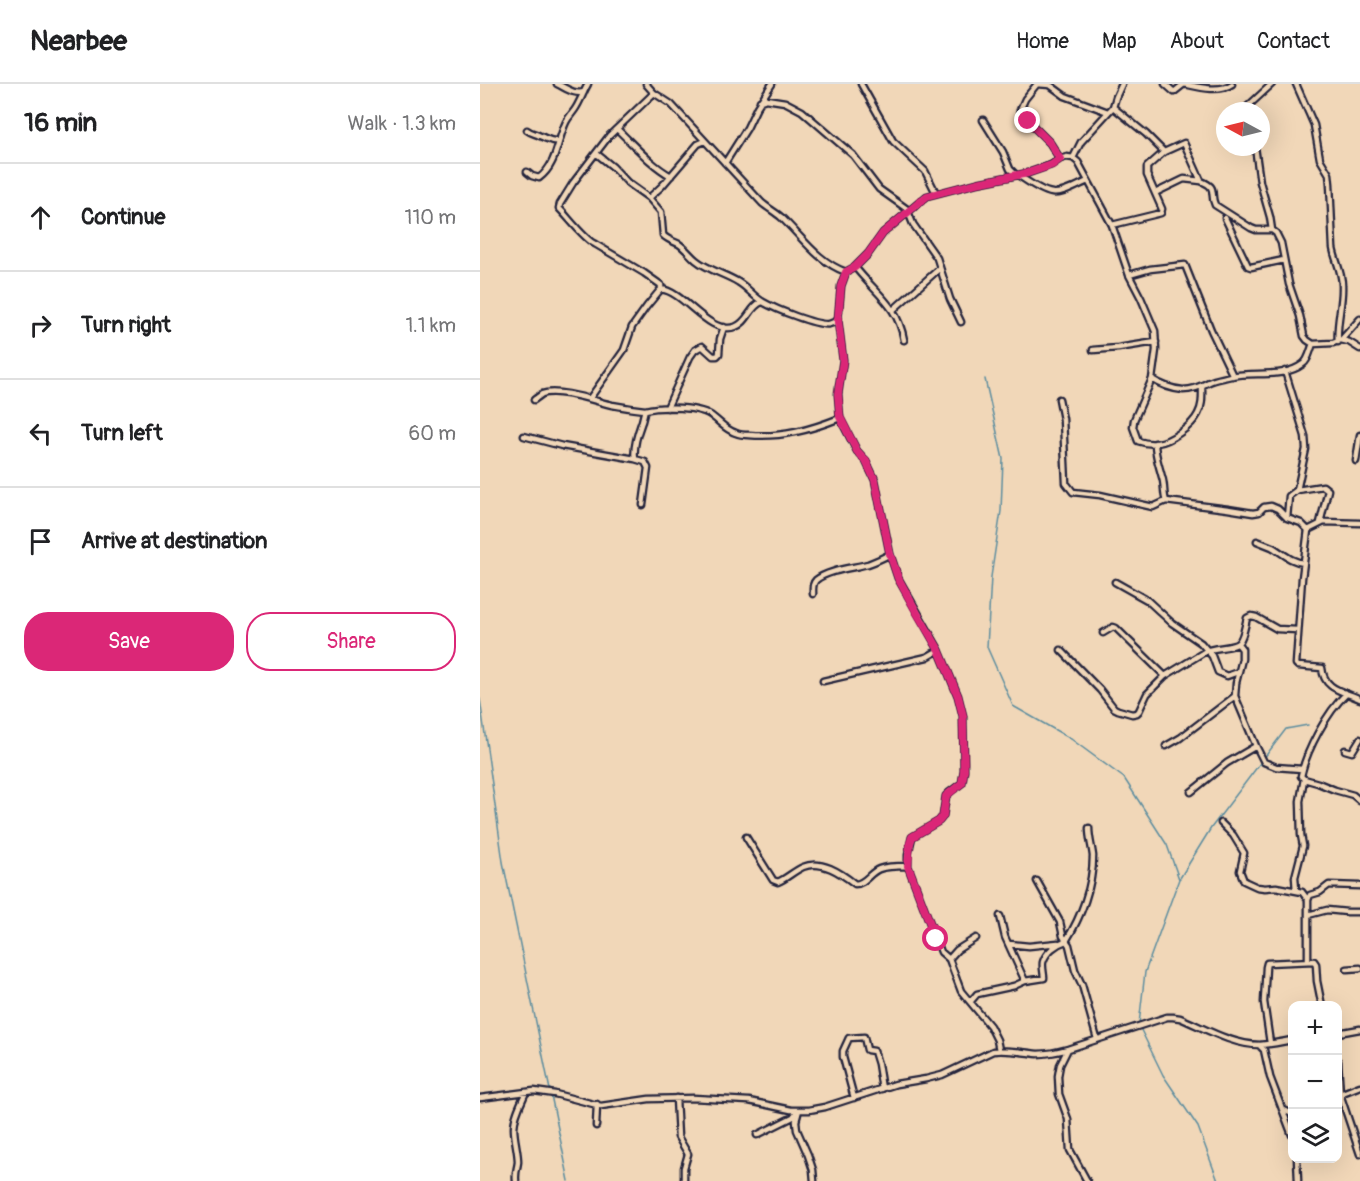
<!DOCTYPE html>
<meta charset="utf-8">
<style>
body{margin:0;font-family:Pangolin,sans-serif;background:#f2f2f2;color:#202124}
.controls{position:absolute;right:18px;bottom:18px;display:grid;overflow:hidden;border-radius:12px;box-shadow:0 6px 24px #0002}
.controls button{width:54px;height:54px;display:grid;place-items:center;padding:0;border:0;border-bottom:2px solid #e0e0e0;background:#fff;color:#202124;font:30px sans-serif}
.compass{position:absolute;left:736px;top:18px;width:54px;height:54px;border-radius:50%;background:#fff;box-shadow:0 6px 24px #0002;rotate:277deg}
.stop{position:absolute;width:18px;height:18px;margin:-14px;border:4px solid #db2777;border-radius:50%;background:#fff}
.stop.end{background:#db2777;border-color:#fff;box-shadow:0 2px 6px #0008}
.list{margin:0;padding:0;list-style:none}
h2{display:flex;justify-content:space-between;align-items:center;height:78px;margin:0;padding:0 24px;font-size:26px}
h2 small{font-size:20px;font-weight:400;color:#757577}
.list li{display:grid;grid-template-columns:39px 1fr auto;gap:18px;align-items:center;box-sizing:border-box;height:108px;padding:0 24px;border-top:2px solid #e0e0e0}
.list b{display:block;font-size:22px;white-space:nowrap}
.list em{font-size:20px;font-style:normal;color:#757577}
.actions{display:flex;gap:12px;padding:18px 24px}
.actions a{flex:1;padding:14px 0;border:2px solid #db2777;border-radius:24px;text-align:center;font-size:21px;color:#db2777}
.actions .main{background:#db2777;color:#fff}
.icon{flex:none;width:33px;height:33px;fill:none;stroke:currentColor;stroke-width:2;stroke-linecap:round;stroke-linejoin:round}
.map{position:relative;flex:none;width:880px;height:1097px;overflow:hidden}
header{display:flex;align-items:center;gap:36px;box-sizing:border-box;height:84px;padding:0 30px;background:#fff;border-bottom:2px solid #e0e0e0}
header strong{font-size:28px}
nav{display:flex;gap:33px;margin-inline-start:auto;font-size:21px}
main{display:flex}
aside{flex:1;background:#fff}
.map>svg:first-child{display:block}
</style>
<header>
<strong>Nearbee</strong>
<nav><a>Home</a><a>Map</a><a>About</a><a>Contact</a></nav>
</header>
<main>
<aside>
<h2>16 min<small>Walk · 1.3 km</small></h2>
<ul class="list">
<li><svg class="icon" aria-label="ahead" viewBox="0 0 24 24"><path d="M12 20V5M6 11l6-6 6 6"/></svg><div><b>Continue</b></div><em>110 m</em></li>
<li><svg class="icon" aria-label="right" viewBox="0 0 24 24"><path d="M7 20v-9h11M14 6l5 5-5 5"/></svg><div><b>Turn right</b></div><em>1.1 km</em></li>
<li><svg class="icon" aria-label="left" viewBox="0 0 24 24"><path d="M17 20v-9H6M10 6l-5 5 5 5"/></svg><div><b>Turn left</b></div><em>60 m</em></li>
<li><svg class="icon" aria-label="arrive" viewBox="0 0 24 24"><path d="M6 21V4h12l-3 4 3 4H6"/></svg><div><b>Arrive at destination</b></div></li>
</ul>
<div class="actions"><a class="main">Save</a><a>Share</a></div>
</aside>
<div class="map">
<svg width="880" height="1097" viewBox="0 0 880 1097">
<rect width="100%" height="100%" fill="#f1d7b8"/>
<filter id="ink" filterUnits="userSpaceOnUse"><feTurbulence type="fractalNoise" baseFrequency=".0167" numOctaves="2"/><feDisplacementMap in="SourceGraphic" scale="12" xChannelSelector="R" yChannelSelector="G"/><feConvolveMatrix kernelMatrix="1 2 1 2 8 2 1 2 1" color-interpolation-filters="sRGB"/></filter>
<g filter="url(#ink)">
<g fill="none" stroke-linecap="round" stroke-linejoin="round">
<path stroke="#5d8d9f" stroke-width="1.5" d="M505 295 523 375 521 427 511 493 507 563 533 622 591 655 644 694 687 761 699 795 665 888 659 940
M0 615 23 778 70 1006
M784 674 806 645 828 641
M700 794 731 744 781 678
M660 944 683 991 718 1043 738 1097
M71 1011 89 1097"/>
<g stroke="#22223b" stroke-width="9">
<path id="street" d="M77 0C86 4 94 11 104 8
M166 0 174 9 191 20 282 119C288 124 295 128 301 133 322 153 338 178 366 188
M381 0 413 57 445 87 456 109
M557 0 545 15 540 26 548 37 570 59 580 75
M557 0 570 1 585 12 628 28
M685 0 694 8 704 0C718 3 739 9 752 0
M816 0 834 41 840 75 849 90 850 100 853 164C855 176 862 188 862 201 863 220 856 239 858 258
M174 9 129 52 93 99 80 120 79 124C88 133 105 156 115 160L164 189 181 201V205
M280 17 286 15 305 18 322 27 373 71 399 105 427 125 433 140 457 174 470 215 481 238
M633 23 666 50 684 68 704 59 721 97C739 104 729 109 735 121L771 144 776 146H792L796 149 801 159 809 200 820 232 824 252 827 256 833 260
M767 27 766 24 792 0
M503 36 523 68 530 85 536 91
M137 45C154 61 171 81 191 92
M47 46C52 50 55 49 60 52 68 55 70 58 79 57
M775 63 780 98 790 133 792 146
M117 70 133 83 148 99 169 114 181 128 183 151C188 156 193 157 199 160 206 165 210 171 216 176 228 186 245 190 258 198 267 203 274 213 283 218 295 225 337 242 349 240 350 240 357 237 358 236
M593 74 601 58 633 23 636 13 642 0
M245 79 267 44 277 23 292 0
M47 88 52 92 59 94C77 81 77 57 86 38 89 32 94 28 97 22 101 15 104 7 108 0
M538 91C547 97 560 107 572 109 583 111 598 101 608 97
M675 109 704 95 721 97
M169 114 182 102 218 60 225 57
M745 134 768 182 771 183 804 176
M632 141 681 129 682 125 667 91V83L684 68
M375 183C395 209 418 221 424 256
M649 191 670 185 705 181 731 246 753 292
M413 226 460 184
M861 256 869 258 880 265
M613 266 638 264 676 258
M805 287 825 352 826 365 817 406 809 412 807 434
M672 295C681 301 692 305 703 306 713 306 720 303 729 298 735 295 744 294 751 292 774 287 803 295 823 280 829 276 830 266 833 260L853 259 861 256 880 235
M110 314 144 266 152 243 167 222 181 205C205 208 228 251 255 243 268 239 270 222 282 218
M579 315 583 335 586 399 593 408 620 411 673 423 686 417
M54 316C55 315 61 311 62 310 78 304 115 317 132 321 143 323 154 325 165 326
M187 324 210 273 215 266 222 262 233 272H237L239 270 240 255 244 243
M44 352 82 362 155 375
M675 359C675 372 679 381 682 393 685 401 683 410 686 417L748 425 773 429 779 428 784 423 791 422 798 425 807 434 821 439 828 446
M876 377 880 351
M817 406 843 402 848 406 840 439
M163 421 168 384 165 378 155 375C153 364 157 351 161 340 163 336 163 331 165 326 181 322 221 322 233 333 241 339 246 346 256 349 260 351 265 351 269 351 301 354 330 346 360 334
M880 439 844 438 828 446 822 494 816 580 818 582 842 584C844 606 863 607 880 615
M777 457C782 459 787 461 792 463 803 469 811 478 824 479
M635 498 667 516 692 539 721 559 732 572 738 588 747 592 758 588
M333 510C333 504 332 500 336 496 348 486 373 484 388 480 396 477 403 474 410 470
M623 549 633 543 636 544 685 592
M758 560 762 565V575L756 599 755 612 776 662 784 678 796 683 822 685
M581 566 620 606 634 624 638 626 652 630 657 629 659 627 667 610 685 592 726 567C735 563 755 564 759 558 764 552 765 541 767 534L771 532 776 533 797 545 817 546
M343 597 447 573 459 566
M866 610C847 628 826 667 821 692L824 695 838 699 855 706 873 711 880 717
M686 662 700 654 755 612
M865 666 872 668 880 655
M711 708 747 679 776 662
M741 739 753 751 764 769 760 787 764 797 777 803 785 804 796 803 822 808 828 816
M266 753 293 796 298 798C307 794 314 787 323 783 341 775 361 789 375 800 385 800 389 789 399 785 407 782 418 782 428 782
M557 797 580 838 583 852 589 861 595 886 602 901 617 955
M816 807 815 793 823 762 821 751 820 717 824 695
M828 831 847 826 867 828H880
M520 832 525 853 545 897
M529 860 549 862 578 859
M469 875 477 866 496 854
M828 877V816L830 811 840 808 849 801 880 802
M867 885 880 884
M491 917 497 910 534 902 545 897 564 894C564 890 562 883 563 878 566 868 576 860 586 857 601 833 613 802 613 772 612 763 609 754 609 744
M858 949 880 945
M790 959 784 918 786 883 787 879 834 877 836 880 837 897 842 922
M779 961 784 966 790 993 812 1051
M588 965 580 981 578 992 579 1010 588 1035 590 1066 607 1097
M519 966 517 956 510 942 481 907 469 875 461 868 428 782V771L432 753 459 737 463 732 466 712 470 708 482 699 484 686 483 632 478 612 459 566 418 494 410 470 395 396 386 377 377 367 360 334 358 310 363 276 358 236 361 202 366 188 375 183 388 170 403 149 447 112 497 99 548 89 571 81 580 75 587 73 593 74 598 78 632 141 649 191 661 214 675 247 676 266 672 295 654 336 653 343 658 357C664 359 671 360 677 359 690 358 712 342 718 330 723 321 722 312 722 302
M858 977 860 1010 880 1070
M860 1010 880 1002
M0 1014 54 1007 75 1010 121 1022 169 1015 213 1014 269 1017 311 1026H329L345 1023 416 1000 446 995 462 991 513 967C528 965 543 969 558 970 568 970 577 968 588 965L687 933H693L700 934C724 944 752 961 780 961 791 960 802 958 812 956
M196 1014 198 1053 208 1070 204 1084V1097
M374 1014 363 973V967L369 954 384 953 387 966 394 967 398 980 402 1005
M802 1025 812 1030
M319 1026 316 1037 317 1046 328 1071 333 1086 334 1097
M116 1042 117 1020
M277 1051 313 1033 318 1027
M817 1074 818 1097
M36 1097C35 1088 37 1086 38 1078 38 1067 34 1055 34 1044 34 1032 41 1019 46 1008"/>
</g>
<use href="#street" stroke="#f1d7b8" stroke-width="4.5"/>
</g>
</g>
<g fill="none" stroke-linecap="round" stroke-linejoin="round" filter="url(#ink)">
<path stroke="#db2777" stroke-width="8" d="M456 855 428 782 430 759 432 753 459 737 463 732 466 712 482 699 484 686 483 632 478 612 459 566 437 529 418 494 410 470 395 396 386 377 377 367 360 333 358 310 363 276 358 236 361 202 366 188 375 183 388 170 403 149 447 112 497 99 548 89 572 81 580 75 570 59 548 37"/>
</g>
</svg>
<div class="controls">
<button>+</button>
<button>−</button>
<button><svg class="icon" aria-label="layers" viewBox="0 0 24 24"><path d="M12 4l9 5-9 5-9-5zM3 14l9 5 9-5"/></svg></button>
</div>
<svg class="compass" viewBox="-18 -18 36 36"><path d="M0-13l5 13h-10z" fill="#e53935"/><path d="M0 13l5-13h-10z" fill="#757577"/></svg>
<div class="stop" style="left:456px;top:855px"></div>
<div class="stop end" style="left:548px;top:37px"></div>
</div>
</main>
